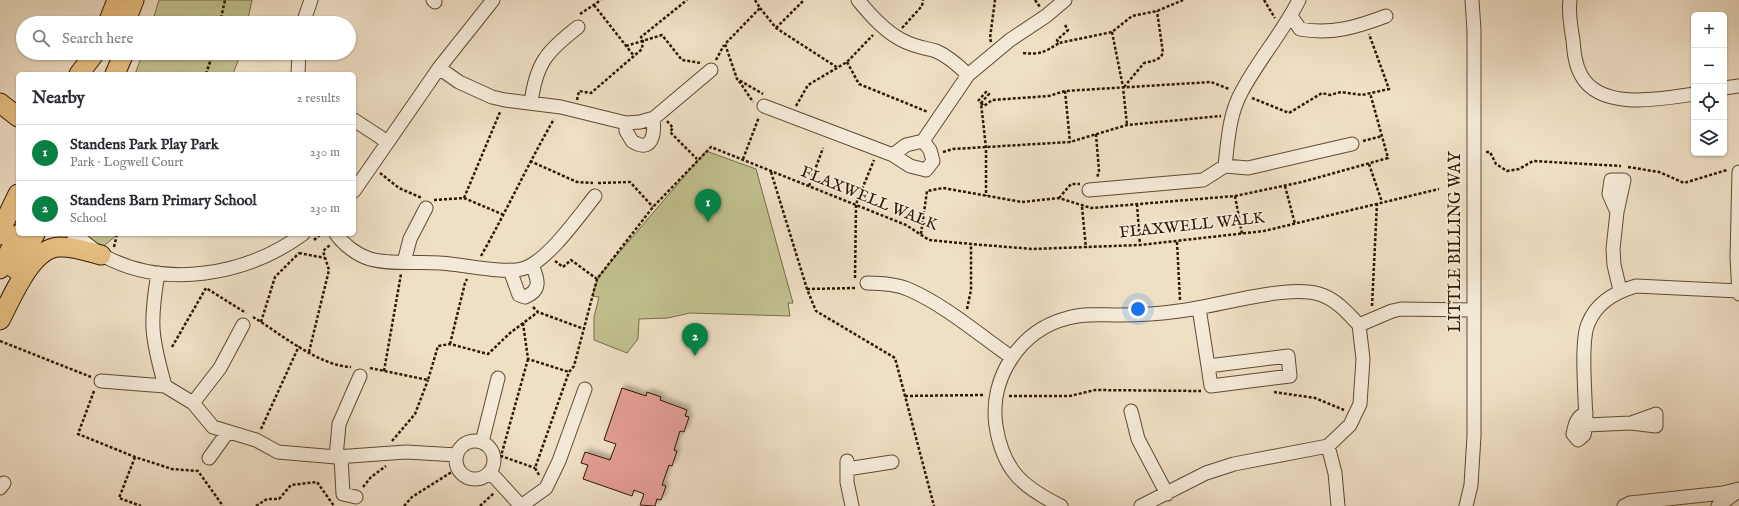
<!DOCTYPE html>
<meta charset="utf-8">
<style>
body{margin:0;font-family:"IM FELL English",serif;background:#f2f2f3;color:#2b2b33}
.controls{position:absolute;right:12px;top:12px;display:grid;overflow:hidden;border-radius:6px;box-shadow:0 1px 3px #0004}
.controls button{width:36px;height:36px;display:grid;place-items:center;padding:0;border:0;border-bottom:1px solid #e1e1e2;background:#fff;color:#2b2b33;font:20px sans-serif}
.you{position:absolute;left:1138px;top:309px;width:14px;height:14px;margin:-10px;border:3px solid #fff;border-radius:50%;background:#1a73e8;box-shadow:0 0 0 6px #1a73e833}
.badge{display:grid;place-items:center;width:26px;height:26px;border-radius:50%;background:#0b8043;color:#fff;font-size:13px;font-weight:700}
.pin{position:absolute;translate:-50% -33px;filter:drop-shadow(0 1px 2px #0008)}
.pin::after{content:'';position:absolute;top:21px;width:14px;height:12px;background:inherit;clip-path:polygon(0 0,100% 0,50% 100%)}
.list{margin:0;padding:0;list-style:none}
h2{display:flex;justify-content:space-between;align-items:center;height:52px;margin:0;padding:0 16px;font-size:17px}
h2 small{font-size:13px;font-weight:400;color:#7c7c81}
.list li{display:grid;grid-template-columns:26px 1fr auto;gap:12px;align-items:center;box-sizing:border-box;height:56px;padding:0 16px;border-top:1px solid #e1e1e2}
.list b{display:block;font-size:15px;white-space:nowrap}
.list p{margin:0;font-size:13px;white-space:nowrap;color:#7c7c81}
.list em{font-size:13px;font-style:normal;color:#7c7c81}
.icon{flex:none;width:22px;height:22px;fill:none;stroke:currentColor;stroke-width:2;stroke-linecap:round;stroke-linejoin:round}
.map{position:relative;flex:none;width:1739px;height:506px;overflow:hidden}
.search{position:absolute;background:#fff;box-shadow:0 1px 3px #0004;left:16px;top:16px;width:340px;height:44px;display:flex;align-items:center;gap:10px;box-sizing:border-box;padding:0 14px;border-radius:22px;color:#7c7c81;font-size:15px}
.panel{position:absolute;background:#fff;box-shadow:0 1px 3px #0004;left:16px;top:72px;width:340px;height:164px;border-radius:6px}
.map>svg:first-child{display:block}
</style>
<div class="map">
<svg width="1739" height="506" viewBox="0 0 1739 506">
<defs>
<filter id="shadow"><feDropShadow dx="3.5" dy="-3.5" stdDeviation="2" flood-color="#0004"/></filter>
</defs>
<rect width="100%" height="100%" fill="#efdfc5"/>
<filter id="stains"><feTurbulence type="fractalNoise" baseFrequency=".005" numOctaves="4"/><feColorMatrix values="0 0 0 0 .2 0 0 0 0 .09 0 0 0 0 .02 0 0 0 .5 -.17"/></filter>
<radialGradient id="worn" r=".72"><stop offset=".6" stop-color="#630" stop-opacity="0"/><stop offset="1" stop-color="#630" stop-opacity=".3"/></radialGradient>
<path fill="#c1c08f" stroke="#786c48" d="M159 0H252L247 23H152Z
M143 53H241L233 74H135Z
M706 151 756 169 793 303H788L790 316 690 313 668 318 639 319 638 339 627 353 594 340V317L599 297 592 296 599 276Z
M84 234H118L99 250Z"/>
<path fill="#e59e95" stroke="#2f1800" filter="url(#shadow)" d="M622 388 646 396 647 392 661 397 660 400 687 410 685 416 689 417 684 432 680 431 674 450 677 451 672 466 669 465 662 485 666 486 661 500 657 499 655 506 640 505 644 494 634 490 632 496 583 479 588 465 581 463 585 452 610 460 616 444 604 440Z"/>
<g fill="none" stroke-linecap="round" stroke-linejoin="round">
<g stroke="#5f4a31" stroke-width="15">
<path id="minor" d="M433 0 435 2
M858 0C871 16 887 34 906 42 916 47 926 48 936 51 948 56 959 66 968 75
M1570 0C1568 13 1571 27 1573 40 1574 52 1575 64 1581 75 1600 111 1661 99 1694 94
M1291 16 1300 29C1331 35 1357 27 1386 16
M303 23 311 0
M439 68 459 82 492 97 505 100 561 107 626 123 640 122 654 118 711 70
M298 74 299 53
M1724 88 1739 86
M531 103C536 63 547 51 578 27
M764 106 893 155 906 145 923 141 968 75 1010 40 1046 16 1065 0
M354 120 380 137 387 143
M626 123V131L632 141C652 154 655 134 653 119
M893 155 910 166 926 170 933 161 930 150 923 141
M1225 166 1248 168 1352 144
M1739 172 1737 257 1739 294
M1089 190 1203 180 1225 166C1228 140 1229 114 1242 91 1259 59 1283 32 1299 0
M354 191 439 68 493 0
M1617 212 1624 180H1611L1609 194 1617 212 1613 249 1614 265 1620 290
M73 234C83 240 92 249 102 255 165 290 247 275 303 234
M336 234C344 245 357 255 370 259 392 265 417 261 440 263 462 264 506 275 525 268 548 260 579 216 595 196
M404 262 410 239 426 208
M510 270 519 295 525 297C542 290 538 279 532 265
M158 273C155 291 152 310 153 328 154 348 160 367 165 386L193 403 213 427 256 440 278 452 336 457 406 452 457 455
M867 283C882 283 897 284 910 290 946 306 978 334 1011 357
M1199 308 1208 366 1288 356 1290 376 1211 386 1208 366
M101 381 165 386
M193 403 220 368 243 325
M1131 411 1138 439 1167 494
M1586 413C1576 417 1575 425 1573 434L1578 440 1584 435 1586 425
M1631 423 1656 426V414L1631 423 1586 425C1586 403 1580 342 1588 324 1596 303 1615 292 1636 286L1739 291
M456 460a19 19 0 1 1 38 0a19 19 0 1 1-38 0Z
M482 442 498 378
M1328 446 1335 473 1338 506
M336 457 339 424 360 376
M341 457 343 494 356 497
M209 458 227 433
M847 461V482L852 506
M847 469 892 462
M490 472 521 506
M0 488 4 483
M521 506 546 488 559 461 585 389
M1061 506C1022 487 1003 470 996 426 989 378 1020 330 1068 318 1084 313 1102 315 1119 315 1139 315 1159 314 1179 311 1216 307 1285 284 1319 294 1336 299 1348 313 1359 325
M1141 506 1206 473 1234 464 1328 446 1350 425 1360 404 1363 359 1359 325 1392 311 1401 309 1472 310
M1466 506 1471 485 1474 436V30L1472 0
M1624 506 1630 503 1723 493 1739 489
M1718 506 1738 491"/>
</g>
<g stroke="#2f1800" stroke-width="21">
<path id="highway" d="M108 23 117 0
M125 23 134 0
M79 74 95 53
M115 74 124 53
M0 103 18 117
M0 235 5 221 18 194
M0 269 19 234
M15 269 35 234
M0 320C12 298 31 248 59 247 73 246 89 252 101 255"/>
</g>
<path stroke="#2f1800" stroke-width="2.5" stroke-dasharray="3 2" stroke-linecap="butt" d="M755 0 760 8 725 44 737 79 763 94
M1035 0 1040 7
M1264 0 1275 18
M594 5 634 56
M760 8 776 28 838 68
M580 14 601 0
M220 23 225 0
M1065 25 1068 30 1057 40 1059 43 1112 32 1132 16 1157 11 1183 0
M776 28 804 0
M902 28 922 6 923 0
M1112 32 1123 87 1127 125
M991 42 990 38 995 0
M626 46 662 35 682 60 701 63
M1023 53C1040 55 1045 52 1059 43
M716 60 724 45
M847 62 859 84 928 112
M206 74 213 53
M739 81 753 102
M1124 87 1144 63C1152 61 1159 61 1163 53L1157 11
M1065 91 1070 142
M1252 98 1289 113 1322 93 1330 95 1341 92 1362 95 1389 89 1369 34
M577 100 579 91 591 93 642 49 643 39 641 37 687 0
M978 101 986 92 989 94 981 103 986 148V196
M981 103 984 106 992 100 1049 96 1065 91 1211 82 1229 89
M796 106 808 85 847 62 873 35
M667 121 673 128 670 132 697 159
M1096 134 1099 171 1097 178
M1363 141 1382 136
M943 152 953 149 1070 142 1127 125 1221 116
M1486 152H1490L1496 164 1507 171 1519 169 1533 161 1621 166
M743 159 759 117
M530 161 577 182 593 183
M1369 164 1382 202
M1628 167 1659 172 1684 183 1727 170
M771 172 807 289 816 311 895 358 934 506
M380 173 399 188 422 198
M598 183 630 182 653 207
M809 186 823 148
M1285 186 1295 224
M1235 196 1242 234
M464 198 500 112
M1059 198 1071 184H1080
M434 200 464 198 504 215
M1137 204 1140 245
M1082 207 1086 248
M921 234 927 191 943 188 1022 202 1059 198 1091 208 1235 196 1302 182 1388 158 1370 93
M314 240 321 234
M1177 242 1180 300
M114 247 117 234
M299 253 325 258
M481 256C507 210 528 164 554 119
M555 261 563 267 571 260 597 279
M855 278 856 204 874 160
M807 289 856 288
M1372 306 1377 203
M533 307 538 312 584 329
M967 309 971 290V244
M253 317C281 334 319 366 351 367
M261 322 275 277 299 253
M523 323 528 359 569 372
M0 341 91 377
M450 344 465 283 467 279
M172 347 206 288 246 313
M309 352 329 270 323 251 330 245
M528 359 501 456 535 468
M370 368 428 380 438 346 450 344 488 354 510 333 538 312
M384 371 401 274
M94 391 78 434 135 457 172 469 198 471 223 506
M1274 392 1315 398 1344 410
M905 396 984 395
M1009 396H1070L1095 390 1201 391
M261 429 299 346
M392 441 415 414 428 380
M135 457 119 498 141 506
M539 475 535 468 569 372 574 366 597 279 653 207 711 147 906 225 929 240 971 244 1033 249 1140 245 1264 231 1439 189
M363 487 371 477 386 466
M256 506 267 499H279L291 485 317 482 334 506
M404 506 412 497 458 468
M480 506 494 493"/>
<use href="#minor" stroke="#f5ead9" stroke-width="13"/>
<use href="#highway" stroke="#e8c082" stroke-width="19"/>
</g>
<g text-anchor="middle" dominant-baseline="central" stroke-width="3.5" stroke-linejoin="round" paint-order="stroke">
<g font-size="16" fill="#2f1800" stroke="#f5ead9">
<text transform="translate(869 199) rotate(22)">FLAXWELL WALK</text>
<text transform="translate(1192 226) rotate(-6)">FLAXWELL WALK</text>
<text transform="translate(1456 242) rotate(-90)">LITTLE BILLING WAY</text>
</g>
</g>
<rect width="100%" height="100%" filter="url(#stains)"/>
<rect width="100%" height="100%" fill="url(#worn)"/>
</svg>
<div class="controls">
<button>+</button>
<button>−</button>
<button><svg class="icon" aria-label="locate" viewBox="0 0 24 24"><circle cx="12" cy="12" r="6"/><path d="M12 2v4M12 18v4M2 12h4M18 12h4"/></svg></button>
<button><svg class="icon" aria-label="layers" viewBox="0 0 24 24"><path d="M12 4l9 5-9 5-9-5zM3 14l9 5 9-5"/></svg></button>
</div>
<div class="you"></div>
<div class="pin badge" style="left:708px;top:222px">1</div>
<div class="pin badge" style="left:695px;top:356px">2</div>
<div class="search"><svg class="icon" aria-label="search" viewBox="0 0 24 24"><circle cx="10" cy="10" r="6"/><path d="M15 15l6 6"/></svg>Search here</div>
<section class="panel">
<h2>Nearby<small>2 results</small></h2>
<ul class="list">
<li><span class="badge">1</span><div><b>Standens Park Play Park</b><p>Park · Logwell Court</p></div><em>230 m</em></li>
<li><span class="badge">2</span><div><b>Standens Barn Primary School</b><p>School</p></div><em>230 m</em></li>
</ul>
</section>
</div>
